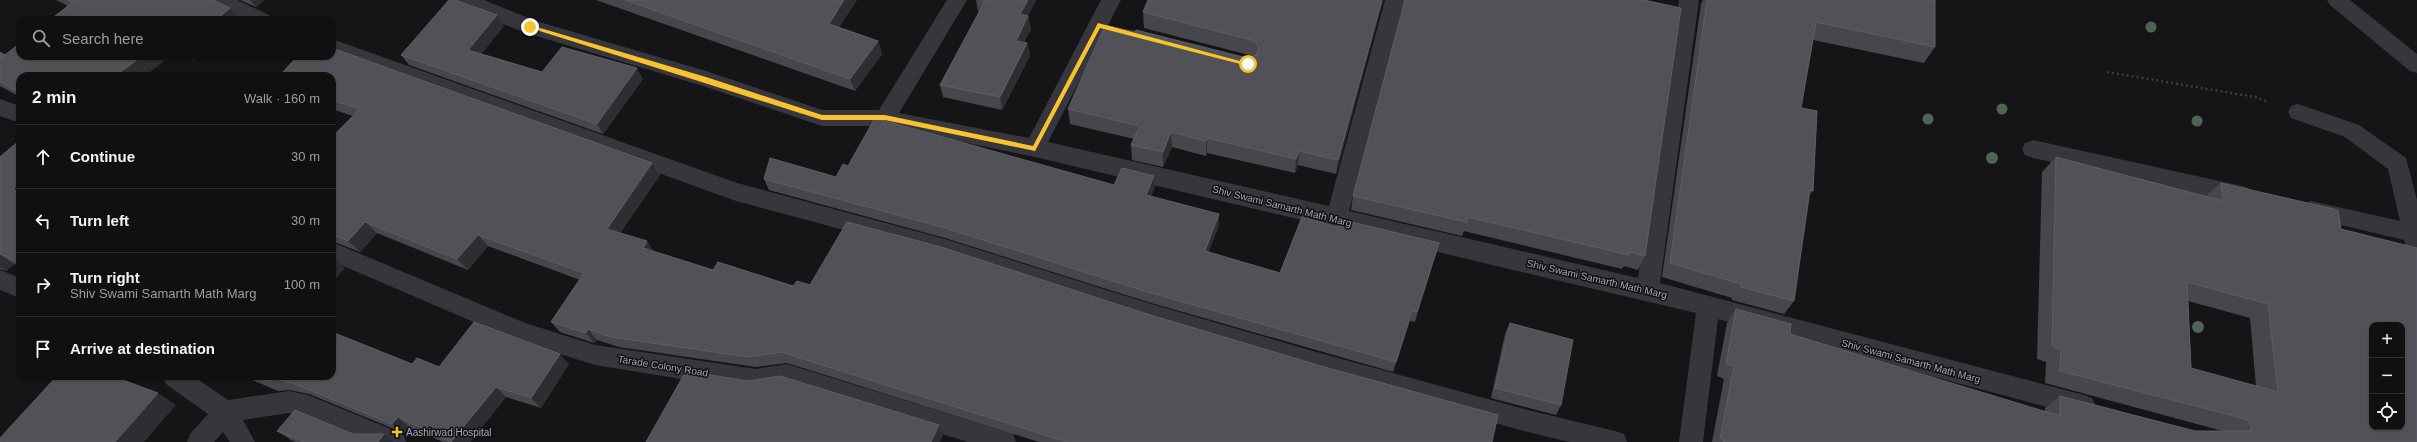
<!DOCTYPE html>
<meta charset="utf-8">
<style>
body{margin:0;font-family:Helvetica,sans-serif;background:#1e1e1f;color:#f1f3f6}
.controls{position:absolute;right:12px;bottom:12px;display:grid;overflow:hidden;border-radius:8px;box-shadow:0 1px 3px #0004}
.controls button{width:36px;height:36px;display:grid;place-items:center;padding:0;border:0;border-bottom:1px solid #303031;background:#101011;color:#f1f3f6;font:20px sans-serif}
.stop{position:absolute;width:12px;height:12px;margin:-9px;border:3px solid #f8c32c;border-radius:50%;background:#fff}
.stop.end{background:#f8c32c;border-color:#fff;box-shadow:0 1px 4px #0008}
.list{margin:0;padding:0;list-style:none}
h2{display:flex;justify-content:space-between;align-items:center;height:52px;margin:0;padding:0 16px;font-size:17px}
h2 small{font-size:13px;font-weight:400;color:#9c9d9f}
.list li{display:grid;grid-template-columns:26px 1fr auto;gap:12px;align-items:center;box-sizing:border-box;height:64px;padding:0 16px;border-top:1px solid #303031}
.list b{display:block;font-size:15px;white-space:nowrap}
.list p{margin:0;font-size:13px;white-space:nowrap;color:#9c9d9f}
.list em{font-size:13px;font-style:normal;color:#9c9d9f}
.icon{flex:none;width:22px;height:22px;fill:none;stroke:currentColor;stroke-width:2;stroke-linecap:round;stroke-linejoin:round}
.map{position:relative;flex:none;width:2417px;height:442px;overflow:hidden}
.search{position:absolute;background:#101011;box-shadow:0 1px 3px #0004;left:16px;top:16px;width:320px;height:44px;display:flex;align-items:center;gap:10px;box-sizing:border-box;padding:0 14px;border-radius:12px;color:#9c9d9f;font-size:15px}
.panel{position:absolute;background:#101011;box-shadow:0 1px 3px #0004;left:16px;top:72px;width:320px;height:308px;border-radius:12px}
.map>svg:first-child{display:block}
</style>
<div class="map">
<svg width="2417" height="442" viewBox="0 0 2417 442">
<rect width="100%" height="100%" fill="#151517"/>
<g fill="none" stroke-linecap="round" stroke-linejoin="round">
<path stroke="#3c3d43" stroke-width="2.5" stroke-dasharray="2 3" stroke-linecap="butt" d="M2107 72 2255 97 2269 102"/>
<path fill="#36363c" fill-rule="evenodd" d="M209 0H237L269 15 272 20H244L212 5Z
M454 0H484L536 21 706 71 822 110H879L947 0H967L899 113 1029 138 1101 0H1121L1048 142 1329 206 1385 0H1405L1349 211 1638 278 1679 0H1699L1660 283 2084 395 2092 398 2096 406 2092 414 2084 417 1718 319 1703 442H1679L1696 313 1035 157 885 126H822L703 86 523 32 457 5Z
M2327 0H2350L2417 54V73L2410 71 2330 5Z
M332 39 737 183 945 239 1148 303 1320 353 1528 410 1615 431 1624 434 1627 442H1569L1528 432 1320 375 1148 323 945 257 736 201 332 55Z
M0 99 20 106V123L0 116Z
M2298 104 2359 125 2406 158 2417 200V258L2409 256 2404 240 2303 216 2300 210 2303 204 2311 201 2400 221 2388 169 2345 137 2291 118 2288 112 2291 106Z
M2033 140 2242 186 2250 189 2253 195 2250 201 2242 204 2033 158 2025 155 2022 149 2025 143Z
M332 242 525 323 595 345 756 369 787 364 1004 431 1013 434 1016 442H968L787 386 756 391 595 365 513 339 332 261Z
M0 270 20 278V298L0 290Z
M162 376H193L228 400 289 391 308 395 403 434 406 442H366L306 417 289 413 243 420 255 442H230L223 432 214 442H187L190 434 208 414 166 384Z"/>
</g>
<g fill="#4e6352">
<circle cx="2151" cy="27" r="5.5"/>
<circle cx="2002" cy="109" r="5.5"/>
<circle cx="1928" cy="119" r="5.5"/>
<circle cx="2197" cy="121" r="5.5"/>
<circle cx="1992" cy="158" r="6"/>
<circle cx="2198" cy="327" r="6"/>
</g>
<path fill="#46464c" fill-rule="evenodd" d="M56 0H213L230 8 241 20H50L68 6Z
M240 0H264L256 7Z
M596 0H857L839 27 878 41 882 54 855 91Z
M976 0H1036L1028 16 1031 29 1024 42 1027 43 1030 56 1002 110 943 97 940 85 979 12 978 11Z
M1383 0 1336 174 1298 165 1295 173 1207 153 1206 156 1172 147 1163 167 1132 160 1131 145 1134 139 1070 124 1068 109 1253 56 1144 28 1143 12Z
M1405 0 1645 256 1638 270 1624 266 1622 269 1464 231 1462 236 1351 210 1353 196Z
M1703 0H1935V47L1924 63 1813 40 1801 108 1813 191 1809 195 1794 301 1784 314 1732 300V298L1662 277 1701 4Z
M504 26 481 54 542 72 643 79 603 134 409 65 401 55Z
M0 52 5 55 170 56 144 76H20V97L0 86Z
M183 56H199L194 61Z
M332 76 652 163 660 175 620 233 654 251 713 270 793 286 810 285 1492 442H1039L787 363 756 367 619 347 597 340 594 343 560 332 551 322 580 280 488 246 468 270 377 233 360 252 332 241V137L353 116 332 109Z
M20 140V266L14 264 6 271 0 269V157Z
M2056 157 2206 196 2221 183 2341 229 2417 442H1712L1724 379 1717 376 1727 323 1736 309 1790 334 2045 412V408L2060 396 2195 431H2224L2219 430 2045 383 2046 362 2037 359 2042 172ZM2188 301 2250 318 2256 386 2191 368Z
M1154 176 1155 187 1151 196 1219 214V225L1208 252 1280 273 1337 227 1439 243 1415 322 1410 321 1393 372 1148 302 945 238 769 190 764 179 836 177 1114 185Z
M1510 323 1561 405 1556 415 1491 398 1505 334Z
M412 364 439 367 569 364 541 408 506 397 470 442H443L409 427 404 433 309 394 289 390 278 391 243 376H332Z
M277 431 353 434H384L394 442H295L291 440Z"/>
<path fill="#2e2e32" d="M250 0H264L256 7Z
M844 0H857L833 36 829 24Z
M1028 0H1036L1023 27 1020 14Z
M1382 0H1383L1336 174 1338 160Z
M230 8 241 20H216Z
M497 15 504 26 476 60 468 50Z
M1028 16 1031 29 1018 53 1016 41Z
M878 41 882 54 855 91 850 79Z
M1027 43 1030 56 1002 110 1000 97Z
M142 56H170L144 76H115Z
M189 56H199L194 61Z
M637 68 643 79 603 134 597 124Z
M1171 132 1172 147 1163 167V152Z
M1207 138V153L1206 156V141Z
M1299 151 1298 165 1295 173 1296 159Z
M652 163 660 175 615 240 607 229Z
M1154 176 1155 187 1146 206V195Z
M20 183V195L13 189Z
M1219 214V225L1205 262V251Z
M365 222 377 233 360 252 348 241Z
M478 235 488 246 468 270 457 259Z
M647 241 655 253 643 248Z
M1439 243 1436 253 1415 322 1417 312Z
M0 254 14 264 6 271 0 267Z
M333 257 345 268 332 283V259Z
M332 293 334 296 332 298Z
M1412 311 1410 321 1393 372 1396 362Z
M588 329 597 340 594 343 586 333Z
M560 354 569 364 541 408 531 398Z
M496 387 506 397 470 442H451Z
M158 393 176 405 144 442H115Z
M398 417 409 427 404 433 392 424Z
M939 425 943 436 940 442H931Z
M384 434 394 442H378Z"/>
<path fill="#515158" stroke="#5e5f66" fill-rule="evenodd" d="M68 0H213L230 8 216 20H50L73 2Z
M449 0H455L497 15 468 50 542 72 562 47 637 68 597 124 401 55Z
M625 0H844L829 24 878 41 850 79Z
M982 0H1028L1020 14 1028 16 1016 41 1027 43 1000 97 940 85 985 1Z
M1148 0H1382L1338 160 1299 151 1296 159 1207 138 1206 141 1171 132 1163 152 1131 145 1140 126 1068 109 1105 25 1135 32 1136 30 1247 58 1256 55 1259 48 1255 41 1143 12Z
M1405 0H1644L1681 8 1645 256 1630 252 1629 255 1468 217 1466 222 1353 196Z
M1707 0H1935V47L1816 22 1801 108 1817 111 1813 191 1810 190 1794 301 1741 287V284L1670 263Z
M20 43V56H142L115 76H20V93L0 82V59Z
M332 48 652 163 607 229 647 241 643 248 713 270 718 262 793 286 797 281 810 285 847 222 941 247 1147 314 1321 366 1498 415 1492 442H1067L781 352 749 357 611 337 588 329 586 333 551 322 584 273 478 235 457 259 365 222 348 241 332 234V137L360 109 332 100V76H279L298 56H332Z
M0 52 5 55 0 59Z
M875 118 1114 185 1122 168 1154 176 1146 195 1219 214 1205 251 1280 273 1302 217 1337 227 1339 219 1439 243 1417 312 1412 311 1396 362 1148 292 942 227 764 179 770 158 836 177 843 164 848 166Z
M20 140V183L13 189 20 193V263L0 254V157Z
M2056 157 2223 201 2221 183 2338 210 2341 229 2417 248V442H1723L1724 439 1720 438 1734 366 1726 364 1736 309 1791 324 1790 334 2060 416V396L2195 431H2250L2252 429 2249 421 2238 417 2060 371 2061 349 2052 346ZM2187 282 2268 304 2278 392 2191 368ZM2372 325H2402V427H2372Z
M474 322 560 354 531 398 496 387 451 442 398 417 392 424 295 384 276 379 265 381 253 376H332V332L412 364 417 358 439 367Z
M1510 323 1573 340 1561 405 1495 388Z
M686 371 748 381 780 376 939 425 931 442H646Z
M57 376H112L158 393 115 442H0V438Z
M295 410 353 434H384L378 442H301L302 441 277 431Z"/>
<path fill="#f8c32c" d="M1098 23 1251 64 1248 66 1100 28 1035 151 885 120H822L527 27 530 25 706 77 822 115H885L1033 146Z"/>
<path fill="#f8c32c" stroke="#101012" stroke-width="1.5" d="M395 426h4v4h4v4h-4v4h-4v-4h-4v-4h4z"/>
<g text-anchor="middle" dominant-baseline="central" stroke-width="3" stroke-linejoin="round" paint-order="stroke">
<g font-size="10" fill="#a6aab7" stroke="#101012">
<text transform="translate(1282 206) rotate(14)">Shiv Swami Samarth Math Marg</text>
<text transform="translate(1597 279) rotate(13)">Shiv Swami Samarth Math Marg</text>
<text transform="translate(1911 361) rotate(15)">Shiv Swami Samarth Math Marg</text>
<text transform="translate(663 366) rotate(9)">Tarade Colony Road</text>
</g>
<g font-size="10" fill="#a6aab7" stroke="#101012" text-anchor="start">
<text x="406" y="432">Aashirwad Hospital</text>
</g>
</g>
</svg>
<div class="controls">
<button>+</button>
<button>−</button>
<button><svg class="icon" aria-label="locate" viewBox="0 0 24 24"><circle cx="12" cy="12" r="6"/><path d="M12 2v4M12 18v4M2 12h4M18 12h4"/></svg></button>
</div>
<div class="stop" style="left:1248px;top:64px"></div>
<div class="stop end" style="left:530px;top:27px"></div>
<div class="search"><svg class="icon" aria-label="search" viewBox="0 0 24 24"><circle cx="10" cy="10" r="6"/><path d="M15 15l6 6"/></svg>Search here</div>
<section class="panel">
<h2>2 min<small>Walk · 160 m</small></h2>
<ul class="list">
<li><svg class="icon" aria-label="ahead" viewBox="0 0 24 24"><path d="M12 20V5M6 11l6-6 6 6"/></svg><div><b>Continue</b></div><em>30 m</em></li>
<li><svg class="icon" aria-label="left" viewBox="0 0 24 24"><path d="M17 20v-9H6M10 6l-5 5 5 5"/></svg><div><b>Turn left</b></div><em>30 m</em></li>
<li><svg class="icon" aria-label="right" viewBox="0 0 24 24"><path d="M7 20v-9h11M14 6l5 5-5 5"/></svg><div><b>Turn right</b><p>Shiv Swami Samarth Math Marg</p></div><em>100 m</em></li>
<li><svg class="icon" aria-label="arrive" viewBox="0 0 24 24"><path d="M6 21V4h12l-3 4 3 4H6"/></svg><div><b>Arrive at destination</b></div></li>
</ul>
</section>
</div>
